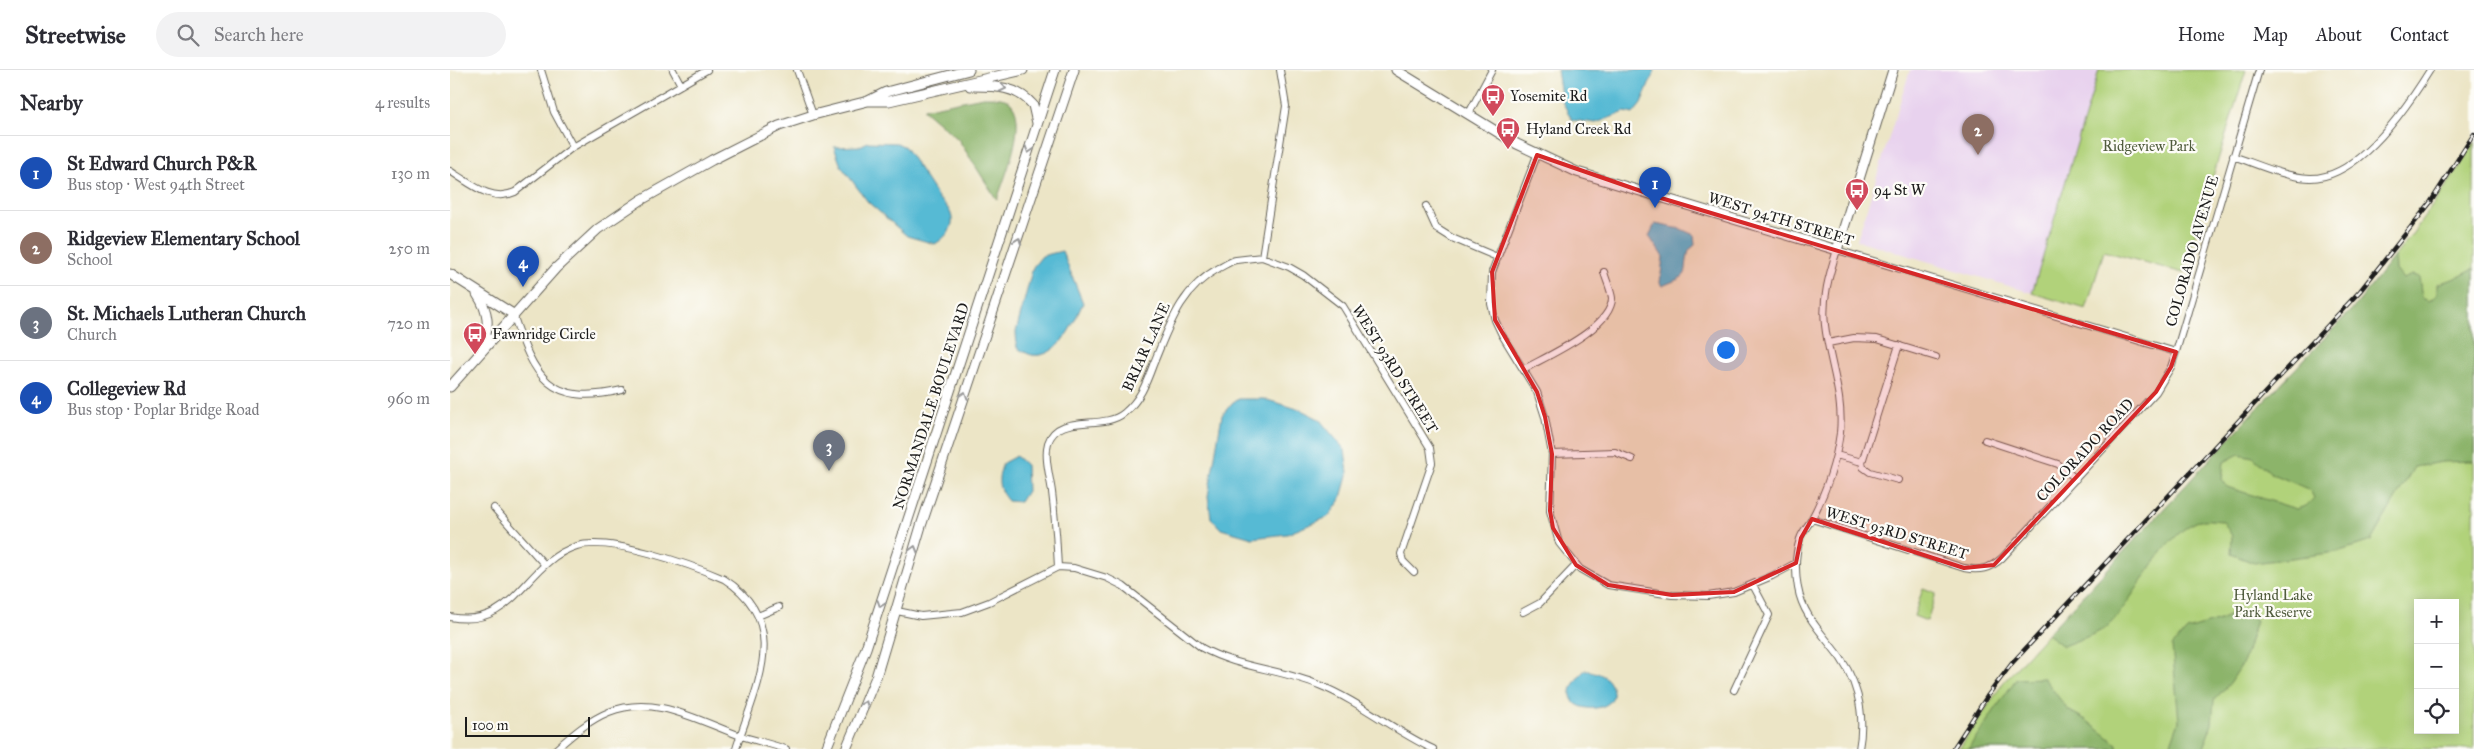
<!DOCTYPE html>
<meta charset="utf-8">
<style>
body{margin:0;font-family:"IM FELL Great Primer",serif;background:#f2f2f3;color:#2b2b33}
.controls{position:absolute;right:15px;bottom:15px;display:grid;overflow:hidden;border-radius:0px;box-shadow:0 2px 12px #0003}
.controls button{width:45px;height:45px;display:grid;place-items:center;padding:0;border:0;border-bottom:1px solid #e1e1e2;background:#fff;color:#2b2b33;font:25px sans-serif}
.scale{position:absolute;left:15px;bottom:12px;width:125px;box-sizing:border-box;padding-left:5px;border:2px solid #1c1c1c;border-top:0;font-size:14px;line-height:18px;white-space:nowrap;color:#1c1c1c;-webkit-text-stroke:4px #fdfcf7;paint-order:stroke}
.you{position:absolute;left:1275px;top:279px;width:18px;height:18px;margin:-12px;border:4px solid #fff;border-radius:50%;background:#1a73e8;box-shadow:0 0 0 8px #1a73e833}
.badge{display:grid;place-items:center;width:32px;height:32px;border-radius:50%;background:#ea580c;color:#fff;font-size:16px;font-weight:700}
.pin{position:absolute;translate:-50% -41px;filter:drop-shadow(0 1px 2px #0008)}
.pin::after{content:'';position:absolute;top:26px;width:18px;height:15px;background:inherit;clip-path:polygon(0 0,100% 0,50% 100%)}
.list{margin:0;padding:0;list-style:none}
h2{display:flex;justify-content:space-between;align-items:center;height:65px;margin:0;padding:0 20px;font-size:21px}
h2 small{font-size:16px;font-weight:400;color:#7c7c81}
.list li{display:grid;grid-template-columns:32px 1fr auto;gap:15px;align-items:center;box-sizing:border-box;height:75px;padding:0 20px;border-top:1px solid #e1e1e2}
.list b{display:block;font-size:19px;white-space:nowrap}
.list p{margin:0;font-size:16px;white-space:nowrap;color:#7c7c81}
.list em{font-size:16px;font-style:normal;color:#7c7c81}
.icon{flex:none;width:28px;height:28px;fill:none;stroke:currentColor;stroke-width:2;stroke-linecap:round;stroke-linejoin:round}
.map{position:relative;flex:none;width:2024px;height:679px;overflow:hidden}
header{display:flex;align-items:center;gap:30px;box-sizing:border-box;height:70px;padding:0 25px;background:#fff;border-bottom:1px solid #e1e1e2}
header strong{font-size:24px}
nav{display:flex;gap:28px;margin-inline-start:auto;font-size:18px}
.search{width:350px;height:45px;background:#f2f2f3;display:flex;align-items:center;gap:12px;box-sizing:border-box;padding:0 18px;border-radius:28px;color:#7c7c81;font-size:19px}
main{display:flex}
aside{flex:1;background:#fff}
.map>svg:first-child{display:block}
</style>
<header>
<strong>Streetwise</strong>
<div class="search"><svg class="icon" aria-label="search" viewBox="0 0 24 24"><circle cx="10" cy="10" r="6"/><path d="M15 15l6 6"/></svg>Search here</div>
<nav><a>Home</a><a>Map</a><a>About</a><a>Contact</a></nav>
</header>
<main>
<aside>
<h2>Nearby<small>4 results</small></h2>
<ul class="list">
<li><span class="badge" style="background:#1a4fb4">1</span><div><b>St Edward Church P&amp;R</b><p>Bus stop · West 94th Street</p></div><em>130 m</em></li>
<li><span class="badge" style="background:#8d6e63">2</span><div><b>Ridgeview Elementary School</b><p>School</p></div><em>250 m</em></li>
<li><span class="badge" style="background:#6b7280">3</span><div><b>St. Michaels Lutheran Church</b><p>Church</p></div><em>720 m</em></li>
<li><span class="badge" style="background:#1a4fb4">4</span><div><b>Collegeview Rd</b><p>Bus stop · Poplar Bridge Road</p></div><em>960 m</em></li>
</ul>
</aside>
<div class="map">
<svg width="2024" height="679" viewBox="0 0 2024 679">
<rect width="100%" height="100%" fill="#fdfcf7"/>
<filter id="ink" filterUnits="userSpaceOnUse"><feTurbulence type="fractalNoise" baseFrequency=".02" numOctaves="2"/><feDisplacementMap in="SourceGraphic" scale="10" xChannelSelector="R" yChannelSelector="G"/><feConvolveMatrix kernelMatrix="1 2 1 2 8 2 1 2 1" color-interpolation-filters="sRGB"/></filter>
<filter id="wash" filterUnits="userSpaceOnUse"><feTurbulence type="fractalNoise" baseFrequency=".0096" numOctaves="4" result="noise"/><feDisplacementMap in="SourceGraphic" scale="20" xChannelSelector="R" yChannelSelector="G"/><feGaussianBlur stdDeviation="1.12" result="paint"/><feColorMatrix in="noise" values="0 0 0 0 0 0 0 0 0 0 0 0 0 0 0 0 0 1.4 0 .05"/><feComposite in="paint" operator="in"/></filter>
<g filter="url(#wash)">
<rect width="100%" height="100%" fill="#ece5c6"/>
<path fill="#e8d2ee" d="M1460 0H1649L1582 223 1407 170Z"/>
<path fill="#b1d27a" stroke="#66774b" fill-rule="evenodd" d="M1649 0H1796L1733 203 1654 181 1636 239 1582 223Z
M2024 72V679H1509L1553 613 1588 574 1807 339 1908 233 1963 163 2009 98ZM1968 533H2005V660H1968Z
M1473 518 1486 523 1477 551 1464 546Z"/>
<path fill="#8cb46a" stroke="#546843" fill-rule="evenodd" d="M533 27C540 27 551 27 557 30 582 45 554 108 547 130L508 69 473 39Z
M1945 185 1946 200 1953 209 1962 205 1969 207 1972 228 1979 231 1987 225V214L2003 209 2024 198V391L1992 392 1964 397 1921 471 1887 482 1804 493 1781 484 1782 466 1773 451C1767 451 1759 449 1753 450 1717 456 1685 530 1659 555 1651 563 1625 571 1613 576L1597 564 1807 339 1908 233ZM1789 384 1803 387 1821 403 1860 420 1864 428 1856 436 1846 439 1777 417 1772 410 1774 392Z
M1793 539 1806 550 1794 591 1780 613 1764 630 1762 654 1753 679H1719L1729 651 1722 576 1737 560 1770 550Z
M1594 608 1618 640 1636 650 1667 674V679H1518L1566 609Z"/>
<path fill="#56bad4" stroke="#396b78" d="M1107 0H1205L1191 34 1183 44 1175 42 1146 53 1122 50 1112 31Z
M418 72 447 73 455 77 489 129C509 145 505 162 485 174L457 166 418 132 391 96 384 77 410 76Z
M1205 154 1231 159 1244 165 1245 175 1239 180C1232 208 1244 203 1212 216L1210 213 1213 187 1199 166Z
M612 181 633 233C624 252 609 289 582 285 577 284 571 280 567 278L566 262 583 197 592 186Z
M789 329H814L851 340 869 349 895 380 898 403 890 431 878 447 837 464 802 468 771 459 761 448 758 426 772 345 783 332Z
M566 386 576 395 577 421 570 432 558 431C547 418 547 410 553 393Z
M1135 600C1145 602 1156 604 1161 615 1178 650 1087 646 1135 600Z"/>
</g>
<g filter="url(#ink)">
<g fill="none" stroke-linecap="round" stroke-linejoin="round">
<g stroke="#656258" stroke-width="8">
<path id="street" d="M91 0 104 42 123 77
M223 0 231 15
M347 0 363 45
M1018 45 1042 0
M1087 85 1042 202 1041 234 1045 250 1052 265 1087 322 1095 347 1102 384 1100 441 1109 473 1130 499 1158 515 1222 525 1258 526 1284 522 1322 506 1346 493
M1783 86C1807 94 1834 107 1860 108 1908 109 1957 37 1980 0
M0 101C20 113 41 133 65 122L123 77 257 0
M976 136 986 158 1002 168 1047 187
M812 187 839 197 853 205 893 236 980 378 982 393 951 484 953 491 964 502
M63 244C84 307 99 337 172 320
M1378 273 1404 268 1427 269 1486 287
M1074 299C1097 286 1162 258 1162 228 1161 220 1156 210 1154 202
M1535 370 1608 394 1626 409
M1102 384 1165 382 1182 389
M1386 385 1412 392 1413 397 1420 402 1448 410
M1412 392 1449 275
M44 438 94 494
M1362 449 1514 498C1529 501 1540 499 1552 488L1706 322 1721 297 1726 282 1809 0
M608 497C607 471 605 447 602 422 600 407 594 387 598 373 608 342 653 361 674 343 690 330 696 314 703 295 719 257 730 219 769 198 774 196 780 191 786 190 795 189 804 188 812 187L836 36 830 0
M447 541 471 546 512 542 539 532 608 497 624 498 657 508 673 516 752 578C788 598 831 599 869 615 909 631 944 661 983 679
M1073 542 1090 533 1126 495
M308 546 329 537
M0 547C66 560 74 492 127 476 160 466 242 495 274 509 343 553 305 618 286 679
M1284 620 1319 545 1303 515
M106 679C122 665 139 650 159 642 203 624 247 650 288 665 304 670 320 674 336 679
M1409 679C1416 642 1407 606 1382 577 1368 559 1352 542 1348 518 1345 502 1345 485 1350 469 1352 462 1358 456 1361 450 1375 424 1386 393 1390 363 1394 325 1379 292 1375 255 1372 229 1379 205 1387 180L1726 282"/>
</g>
<g stroke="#656258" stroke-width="11">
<path id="secondary" d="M946 0 1067 74 1127 102 1387 180 1443 0
M520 16C543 16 566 15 583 35L587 53
M419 31H439L573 0
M0 204 63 244
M27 224C39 242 40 256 32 277
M0 317 106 198 148 159 191 130 262 90 329 56 363 45 418 31 436 22 519 0
M376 679 416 578 605 0
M396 679 426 607 471 456 624 0"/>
</g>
<use href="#street" stroke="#fff" stroke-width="6"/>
<use href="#secondary" stroke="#fff" stroke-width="9"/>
<g stroke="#1c1c1c" stroke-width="4.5">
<path id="rail" d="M1503 679 1538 625 1563 592 1910 221 1980 133 2024 64"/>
</g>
<use href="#rail" stroke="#fdfcf7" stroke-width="2.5" stroke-dasharray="8" stroke-linecap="butt"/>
</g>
<defs><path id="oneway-chevron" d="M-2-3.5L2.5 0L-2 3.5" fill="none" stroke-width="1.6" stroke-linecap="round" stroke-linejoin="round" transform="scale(1.25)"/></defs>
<g stroke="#999">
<use href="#oneway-chevron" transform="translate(553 18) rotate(13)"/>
<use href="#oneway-chevron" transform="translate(579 80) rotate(108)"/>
<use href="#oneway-chevron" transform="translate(568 171) rotate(-70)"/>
<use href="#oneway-chevron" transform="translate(514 325) rotate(-72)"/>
<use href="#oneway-chevron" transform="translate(464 479) rotate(-74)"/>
<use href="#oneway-chevron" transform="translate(431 534) rotate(108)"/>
<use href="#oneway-chevron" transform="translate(415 634) rotate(-67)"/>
</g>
</g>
<path fill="#d62828" fill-opacity="0.2" stroke="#d62828" stroke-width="4" stroke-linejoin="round" d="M1087 85 1211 128 1726 282 1721 297 1706 322 1544 495 1514 498 1362 449 1351 468 1346 493 1284 522 1222 525 1158 515 1126 495 1103 458 1100 441 1102 384 1095 347 1087 322 1045 250 1042 202Z"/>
<defs>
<g id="bus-pin" transform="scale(1.25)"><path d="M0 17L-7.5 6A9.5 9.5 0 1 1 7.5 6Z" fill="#d1495b" stroke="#fdfcf7"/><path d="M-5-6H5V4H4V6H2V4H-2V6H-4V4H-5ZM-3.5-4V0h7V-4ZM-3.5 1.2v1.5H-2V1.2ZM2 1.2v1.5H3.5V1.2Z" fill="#fff"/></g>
</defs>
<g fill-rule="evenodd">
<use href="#bus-pin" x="1043" y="26"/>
<use href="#bus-pin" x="1058" y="59"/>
<use href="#bus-pin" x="1407" y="120"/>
<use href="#bus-pin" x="25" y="264"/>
</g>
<g text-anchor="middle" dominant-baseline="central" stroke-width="4.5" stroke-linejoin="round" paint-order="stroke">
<g font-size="15" fill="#1c1c1c" stroke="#fdfcf7" text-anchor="start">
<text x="1060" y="26">Yosemite Rd</text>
<text x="1076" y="59">Hyland Creek Rd</text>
<text x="1424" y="120">94 St W</text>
<text x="42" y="264">Fawnridge Circle</text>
</g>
<g font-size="15" fill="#505c3d" stroke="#fdfcf7">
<text x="1699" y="76">Ridgeview Park</text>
<text x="1823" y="525">Hyland Lake<tspan x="1823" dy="17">Park Reserve</tspan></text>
</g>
<g font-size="15" fill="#1c1c1c" stroke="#fdfcf7">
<text transform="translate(1331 149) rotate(17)">WEST 94TH STREET</text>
<text transform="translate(1742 181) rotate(-74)">COLORADO AVENUE</text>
<text transform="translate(696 277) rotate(-66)">BRIAR LANE</text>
<text transform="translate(945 299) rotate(58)">WEST 93RD STREET</text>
<text transform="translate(481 336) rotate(-72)">NORMANDALE BOULEVARD</text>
<text transform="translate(1635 380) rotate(-47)">COLORADO ROAD</text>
<text transform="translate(1447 463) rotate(17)">WEST 93RD STREET</text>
</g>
</g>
</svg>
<div class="controls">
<button>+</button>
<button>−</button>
<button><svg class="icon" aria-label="locate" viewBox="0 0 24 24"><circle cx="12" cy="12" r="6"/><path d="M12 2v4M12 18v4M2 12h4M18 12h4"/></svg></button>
</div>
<div class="scale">100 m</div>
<div class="you"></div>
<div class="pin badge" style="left:1205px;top:138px;background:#1a4fb4">1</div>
<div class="pin badge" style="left:1528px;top:85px;background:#8d6e63">2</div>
<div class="pin badge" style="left:379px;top:401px;background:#6b7280">3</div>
<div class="pin badge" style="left:73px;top:217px;background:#1a4fb4">4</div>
</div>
</main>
